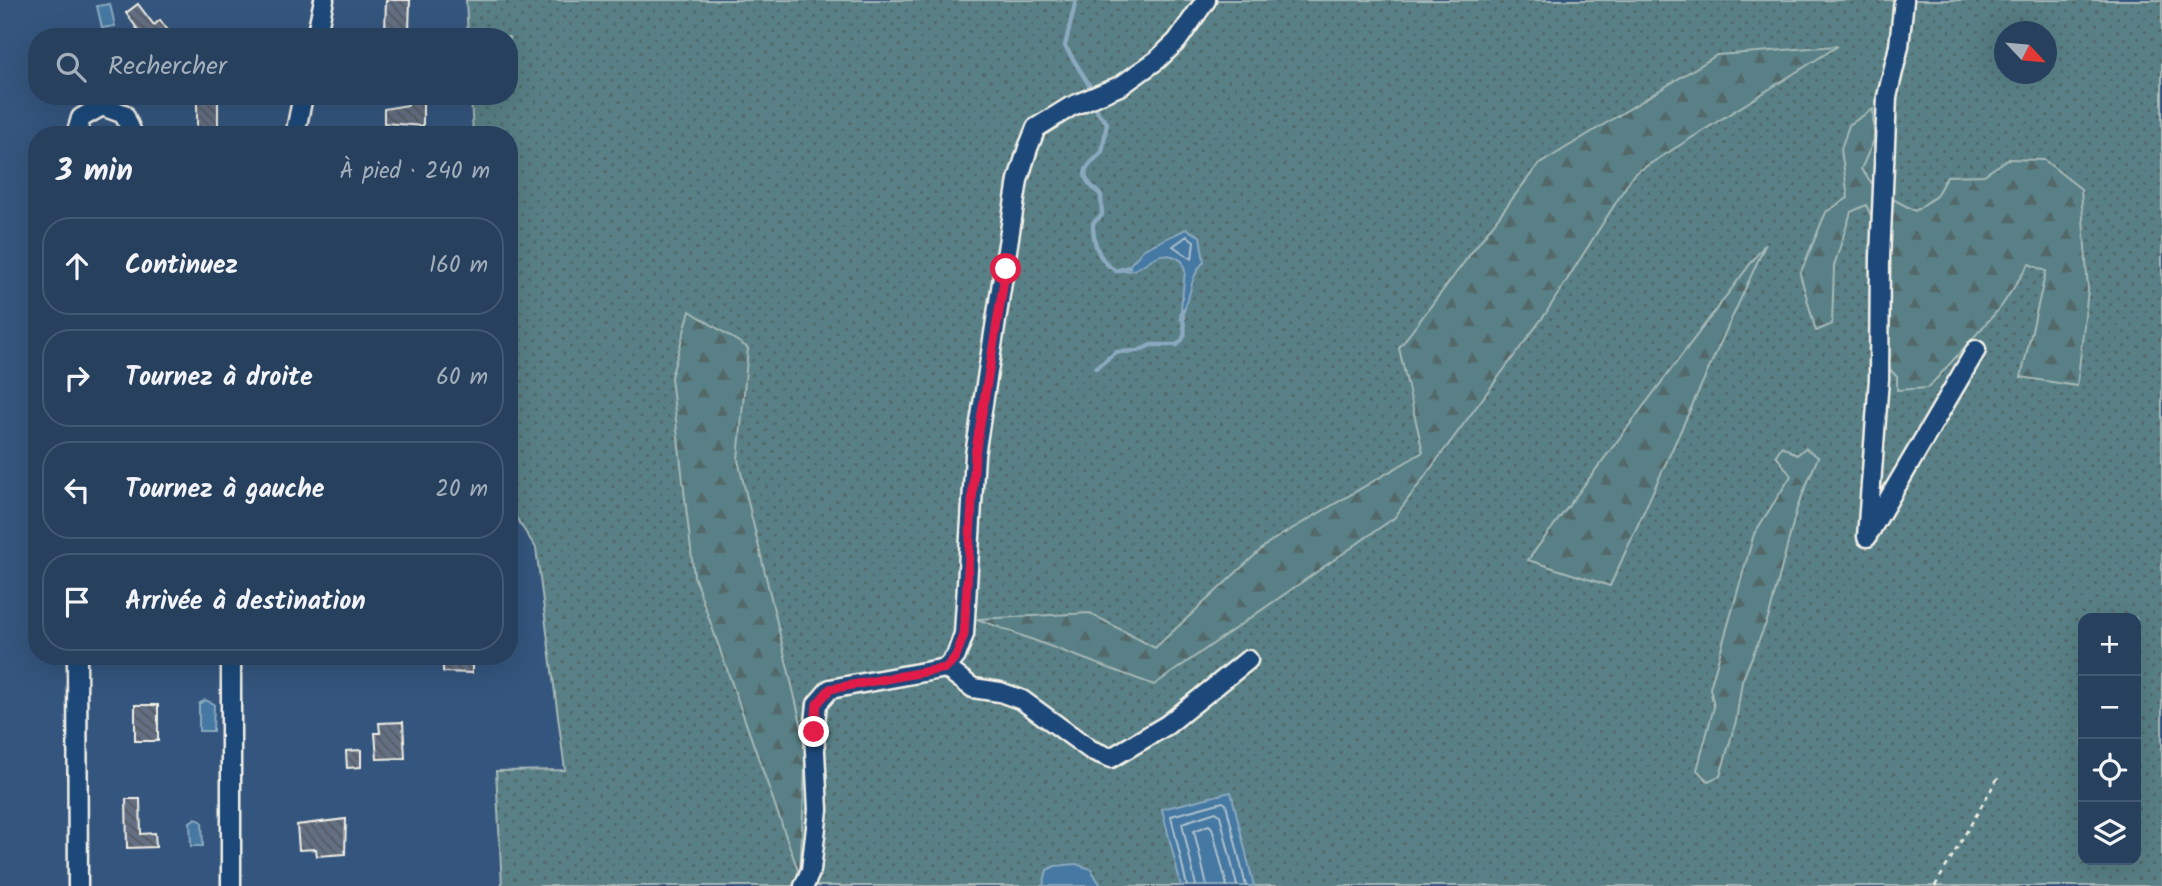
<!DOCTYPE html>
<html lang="fr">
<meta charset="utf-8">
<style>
body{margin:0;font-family:Kalam,sans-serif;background:#334b67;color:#f1f3f6}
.controls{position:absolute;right:21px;bottom:21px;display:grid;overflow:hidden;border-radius:14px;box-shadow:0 7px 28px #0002}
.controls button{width:63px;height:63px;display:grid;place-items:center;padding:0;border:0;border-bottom:2px solid #435973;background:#27405e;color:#f1f3f6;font:35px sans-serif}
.compass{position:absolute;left:1994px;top:21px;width:63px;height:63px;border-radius:50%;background:#27405e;box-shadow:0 7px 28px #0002;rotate:116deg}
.stop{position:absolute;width:21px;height:21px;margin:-16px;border:5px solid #e11d48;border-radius:50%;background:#fff}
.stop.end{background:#e11d48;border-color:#fff;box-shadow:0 2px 7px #0008}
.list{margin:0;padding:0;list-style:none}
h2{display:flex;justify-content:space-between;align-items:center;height:91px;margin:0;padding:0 28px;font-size:30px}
h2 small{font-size:23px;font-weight:400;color:#a4afbc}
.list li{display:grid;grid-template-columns:46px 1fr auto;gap:21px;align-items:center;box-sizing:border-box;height:98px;margin:0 14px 14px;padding:0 14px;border:2px solid #435973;border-radius:28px}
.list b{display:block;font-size:26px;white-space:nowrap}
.list em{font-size:23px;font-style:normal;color:#a4afbc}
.icon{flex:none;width:38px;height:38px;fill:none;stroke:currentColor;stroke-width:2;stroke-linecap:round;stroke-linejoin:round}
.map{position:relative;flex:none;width:2162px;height:886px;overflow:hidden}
.search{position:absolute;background:#27405e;box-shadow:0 7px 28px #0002;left:28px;top:28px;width:490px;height:77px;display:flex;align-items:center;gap:18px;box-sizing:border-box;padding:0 24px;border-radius:28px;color:#a4afbc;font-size:26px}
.panel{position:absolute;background:#27405e;box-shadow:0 7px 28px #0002;left:28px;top:126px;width:490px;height:539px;border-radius:28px}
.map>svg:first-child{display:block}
</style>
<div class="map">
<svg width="2162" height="886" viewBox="0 0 2162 886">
<defs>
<pattern id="grass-dots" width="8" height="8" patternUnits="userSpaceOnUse" patternTransform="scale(1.75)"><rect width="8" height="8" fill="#598086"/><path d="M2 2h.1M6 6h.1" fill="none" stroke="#526769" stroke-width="1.8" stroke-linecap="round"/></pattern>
<pattern id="forest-firs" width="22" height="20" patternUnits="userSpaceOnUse" patternTransform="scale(1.75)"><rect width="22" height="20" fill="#598086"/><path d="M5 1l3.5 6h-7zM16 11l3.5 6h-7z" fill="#526769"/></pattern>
<pattern id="building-back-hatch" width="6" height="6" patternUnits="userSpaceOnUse" patternTransform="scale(1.75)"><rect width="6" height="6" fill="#646f83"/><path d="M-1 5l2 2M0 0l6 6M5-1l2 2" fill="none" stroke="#555a61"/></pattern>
</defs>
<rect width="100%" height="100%" fill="#34557d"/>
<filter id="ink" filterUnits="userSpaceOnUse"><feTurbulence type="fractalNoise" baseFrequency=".0143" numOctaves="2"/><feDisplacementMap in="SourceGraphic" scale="14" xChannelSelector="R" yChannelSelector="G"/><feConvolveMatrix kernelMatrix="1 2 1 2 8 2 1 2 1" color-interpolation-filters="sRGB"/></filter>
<g filter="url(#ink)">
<path fill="url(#grass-dots)" stroke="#a6b8b7" stroke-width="2" fill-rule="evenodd" d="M466 0H2162V886H502L496 771 565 770 536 548 509 507V135H473L471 96H509V37H468ZM2004 32H2046V74H2004ZM2083 618H2136V860H2083Z"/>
<path fill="url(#forest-firs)" stroke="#a6b8b7" stroke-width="2" d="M1838 46 1634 174 1546 313 1394 518 1154 685 977 619 1090 613 1155 648 1268 543 1423 452 1399 348 1538 165 1717 55Z
M1873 109 1874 140 1861 169 1878 191 1915 211 1936 196 1947 176 1984 175 2008 159 2044 160 2081 189 2088 290 2077 386 2021 377 2046 271 2029 264 2001 307 1928 388 1897 390V377L1885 364V244L1866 205 1851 212 1834 266 1832 324 1816 331 1800 274 1826 212 1848 198 1841 149 1849 125Z
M1766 243 1610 586 1528 560Z
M690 311 748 348 738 460 806 744 800 876 694 576 671 377Z
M1782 446 1797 455 1805 448 1818 457 1797 508 1769 616 1742 681 1736 721 1720 776 1708 781 1697 770 1714 707 1710 688 1754 534 1791 476 1776 455Z"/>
<path fill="#4478a2" stroke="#8aa8be" stroke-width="2" d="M110 4 115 26 102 28 97 6Z
M1186 229 1200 236 1204 262C1188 277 1192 301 1180 318L1185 271 1182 261C1153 242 1147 273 1124 271L1144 249Z
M205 700 214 704 213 731H199V704Z
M1231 792 1254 886H1181L1162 809Z
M196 818 202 822 203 846H191L190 822Z
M1076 864 1091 869 1101 886H1043L1047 870 1055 866Z"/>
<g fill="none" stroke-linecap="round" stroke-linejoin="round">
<path stroke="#aec1cc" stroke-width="2" d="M1187 236 1194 241 1192 259 1173 246Z
M1187 886 1171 816 1223 802 1226 804 1246 886
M1196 886 1182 823 1216 812 1220 815 1237 886
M1207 886 1194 831 1209 825 1212 828 1227 886"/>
<path stroke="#8aa8be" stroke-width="4.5" d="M1076 0 1065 46 1091 88
M1095 104 1098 113 1107 123 1102 152C1083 170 1077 175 1101 195L1102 215 1093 223C1093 243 1098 261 1116 271L1129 267
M1096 368 1116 352 1138 351 1151 345H1177C1192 332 1180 326 1183 310"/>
</g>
<path fill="url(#building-back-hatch)" stroke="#f4f1e8" stroke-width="2" d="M386 0H410L409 31H385Z
M138 4 154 25 160 20 173 37H137L141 34 126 13Z
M197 96H218V132L197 131Z
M409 97H423V126L384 123V109L408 105Z
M443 656H472V673L443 672Z
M135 705H158V741H135Z
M403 722 405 758 377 759 375 733H380L379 723Z
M361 750V767L347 768 346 751Z
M126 799H140L141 834 155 833 156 847 127 848Z
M346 819 345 854 317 856 316 849 299 850 297 825Z"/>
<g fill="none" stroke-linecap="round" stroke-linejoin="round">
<g stroke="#f4f1e8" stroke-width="23">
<path id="minor" d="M316 37 324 0
M76 135 81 118 102 106 124 114 133 135
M295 135 303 96
M1870 531 1976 350
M1867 537 1879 379 1880 257 1887 97 1899 46 1904 0
M77 656 78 886
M231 656V886
M946 668 973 688 1000 692 1022 700 1091 750 1111 758 1167 725 1248 660
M804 886 811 870 818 810 814 732 817 704 830 689 946 668 956 656 964 634 975 455 1018 180 1028 148 1036 128 1070 107 1122 85 1157 60 1177 41 1206 0"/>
</g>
<path stroke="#f4f1e8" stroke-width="2.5" stroke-dasharray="5 5" stroke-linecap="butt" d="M1935 886 1999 776"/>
<use href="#minor" stroke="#1f4a7a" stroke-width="18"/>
</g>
</g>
<g fill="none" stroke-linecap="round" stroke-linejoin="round" filter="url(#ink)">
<path stroke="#e11d48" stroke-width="9" d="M814 732 817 704 830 689 946 668 956 656 964 635 975 455 1006 269"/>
</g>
</svg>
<div class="controls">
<button>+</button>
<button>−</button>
<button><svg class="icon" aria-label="locate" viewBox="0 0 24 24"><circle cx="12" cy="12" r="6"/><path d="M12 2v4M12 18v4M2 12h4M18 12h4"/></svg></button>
<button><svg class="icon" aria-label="layers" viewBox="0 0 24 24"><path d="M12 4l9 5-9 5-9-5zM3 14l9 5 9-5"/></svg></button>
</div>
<svg class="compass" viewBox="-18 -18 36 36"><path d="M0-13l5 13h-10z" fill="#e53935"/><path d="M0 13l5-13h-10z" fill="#a4afbc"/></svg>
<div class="stop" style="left:1006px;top:269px"></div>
<div class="stop end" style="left:814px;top:732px"></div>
<div class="search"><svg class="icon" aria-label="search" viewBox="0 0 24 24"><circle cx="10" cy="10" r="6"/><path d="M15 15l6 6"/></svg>Rechercher</div>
<section class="panel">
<h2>3 min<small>À pied · 240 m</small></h2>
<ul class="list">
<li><svg class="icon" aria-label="ahead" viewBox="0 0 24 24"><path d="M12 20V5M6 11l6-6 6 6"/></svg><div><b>Continuez</b></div><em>160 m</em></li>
<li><svg class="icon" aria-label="right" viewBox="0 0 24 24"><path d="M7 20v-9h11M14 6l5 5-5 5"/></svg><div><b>Tournez à droite</b></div><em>60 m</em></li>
<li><svg class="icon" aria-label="left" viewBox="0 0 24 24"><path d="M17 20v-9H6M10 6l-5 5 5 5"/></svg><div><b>Tournez à gauche</b></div><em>20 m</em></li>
<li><svg class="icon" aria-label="arrive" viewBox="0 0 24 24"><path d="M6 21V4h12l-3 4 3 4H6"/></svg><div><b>Arrivée à destination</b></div></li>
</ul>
</section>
</div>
